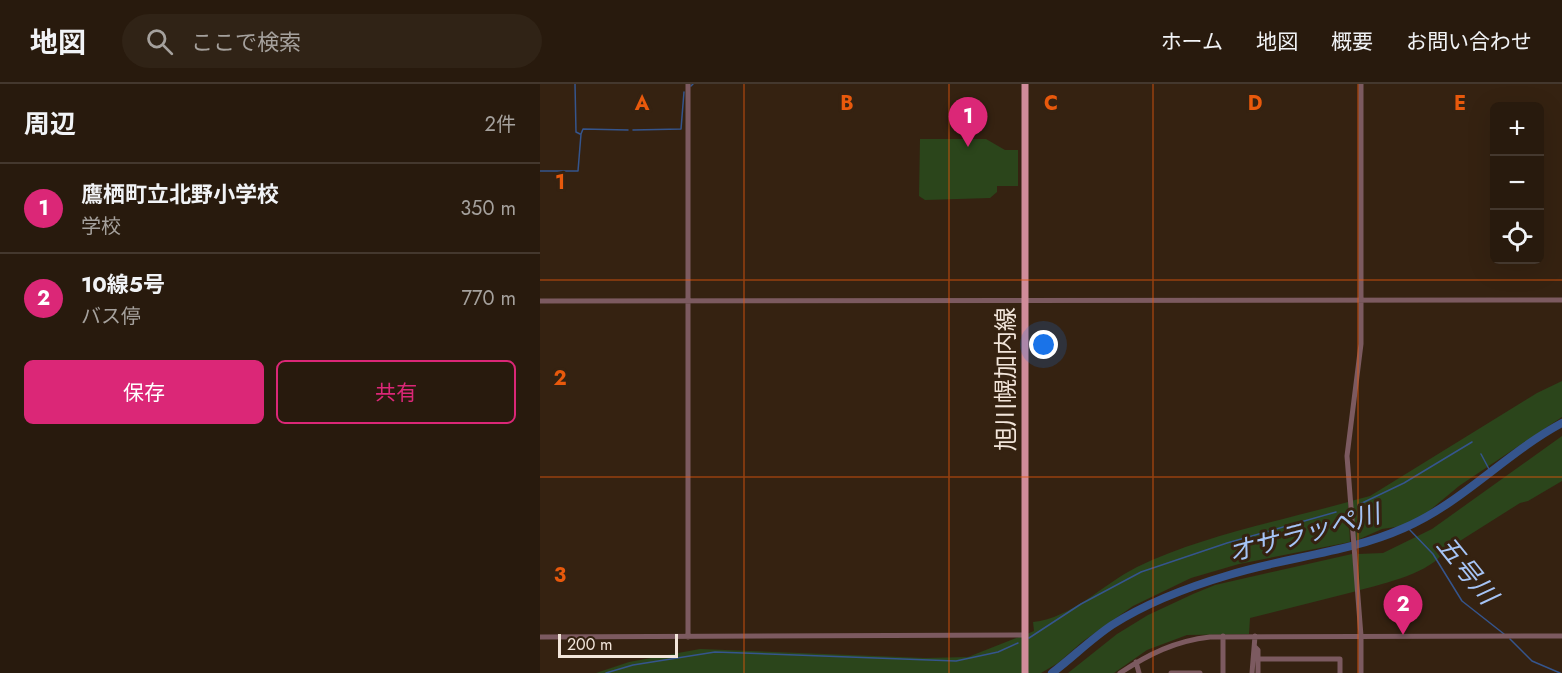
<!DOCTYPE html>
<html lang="ja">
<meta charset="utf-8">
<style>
body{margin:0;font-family:Jost,"Noto Sans JP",sans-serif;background:#302316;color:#f1f3f6}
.controls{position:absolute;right:18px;top:18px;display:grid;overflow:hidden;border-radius:9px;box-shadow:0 6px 24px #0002}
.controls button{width:54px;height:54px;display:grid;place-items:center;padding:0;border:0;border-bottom:2px solid #44382e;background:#281a0d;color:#f1f3f6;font:30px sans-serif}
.scale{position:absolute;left:18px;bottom:15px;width:120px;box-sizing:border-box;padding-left:6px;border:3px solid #f2e5da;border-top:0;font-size:16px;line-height:21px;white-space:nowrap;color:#f2e5da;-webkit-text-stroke:4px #352211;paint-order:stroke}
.you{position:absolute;left:504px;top:261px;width:21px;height:21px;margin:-15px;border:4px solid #fff;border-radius:50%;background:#1a73e8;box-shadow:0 0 0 9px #1a73e833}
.badge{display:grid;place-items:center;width:39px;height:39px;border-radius:50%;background:#db2777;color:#fff;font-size:20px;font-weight:700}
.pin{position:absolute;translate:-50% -50px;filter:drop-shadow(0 2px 3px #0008)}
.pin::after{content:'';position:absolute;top:32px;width:21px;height:18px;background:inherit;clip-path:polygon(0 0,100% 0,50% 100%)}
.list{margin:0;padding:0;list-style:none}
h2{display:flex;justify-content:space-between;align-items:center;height:78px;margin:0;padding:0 24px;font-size:26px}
h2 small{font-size:20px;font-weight:400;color:#a5a19d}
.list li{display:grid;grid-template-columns:39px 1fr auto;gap:18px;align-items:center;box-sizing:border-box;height:90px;padding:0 24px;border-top:2px solid #44382e}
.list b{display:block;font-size:22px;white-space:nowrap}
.list p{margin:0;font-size:20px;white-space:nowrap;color:#a5a19d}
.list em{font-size:20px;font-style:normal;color:#a5a19d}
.actions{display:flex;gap:12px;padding:18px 24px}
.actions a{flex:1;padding:14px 0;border:2px solid #db2777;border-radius:9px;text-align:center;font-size:21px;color:#db2777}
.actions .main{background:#db2777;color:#fff}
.icon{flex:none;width:33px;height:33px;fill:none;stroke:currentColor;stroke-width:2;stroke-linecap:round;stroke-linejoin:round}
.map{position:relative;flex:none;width:1022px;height:589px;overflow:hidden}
header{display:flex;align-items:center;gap:36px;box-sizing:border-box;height:84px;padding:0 30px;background:#281a0d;border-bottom:2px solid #44382e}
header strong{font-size:28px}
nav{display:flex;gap:33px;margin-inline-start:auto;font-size:21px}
.search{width:420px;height:54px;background:#302316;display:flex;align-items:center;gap:15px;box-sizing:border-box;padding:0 21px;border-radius:33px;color:#a5a19d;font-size:22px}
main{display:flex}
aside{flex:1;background:#281a0d}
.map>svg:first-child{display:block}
</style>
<header>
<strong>地図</strong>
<div class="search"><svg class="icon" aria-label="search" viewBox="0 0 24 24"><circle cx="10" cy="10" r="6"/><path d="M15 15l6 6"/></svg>ここで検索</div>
<nav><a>ホーム</a><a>地図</a><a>概要</a><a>お問い合わせ</a></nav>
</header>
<main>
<aside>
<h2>周辺<small>2件</small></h2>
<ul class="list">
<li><span class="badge">1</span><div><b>鷹栖町立北野小学校</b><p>学校</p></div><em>350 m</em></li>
<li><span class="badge">2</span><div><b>10線5号</b><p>バス停</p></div><em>770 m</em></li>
</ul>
<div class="actions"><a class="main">保存</a><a>共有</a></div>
</aside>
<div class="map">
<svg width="1022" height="589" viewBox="0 0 1022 589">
<rect width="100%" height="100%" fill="#352211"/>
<path fill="#2b451b" d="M380 55H446L465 66H478V102H457V108L450 114 385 116 379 112Z
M1022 297V333L919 402 883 432 862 442 842 445 815 457 811 417 830 412 997 309Z
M1022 352V397L988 417 980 419 904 467C893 488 843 500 820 506L818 470 843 469 892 445Z
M808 418 810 458 699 480 651 494 593 522 542 558 518 579 501 589H488L487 550 494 547 493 538C532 534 563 500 597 483 661 452 740 437 808 418Z
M812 470 817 507 710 534 709 550 647 551 607 566 574 589H528L577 550 608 531 653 510 675 501Z
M484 551V589H56L89 578 160 565 385 574 428 573Z"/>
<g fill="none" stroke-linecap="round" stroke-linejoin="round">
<path stroke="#35558d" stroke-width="1.5" d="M35 0 36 48 40 50
M151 2 153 0
M93 46 141 45 144 8
M0 87H38L41 50 43 45 88 46
M941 370 950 387
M818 421 864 399 932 358
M867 443 893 470 922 517 964 550
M489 554 541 520 601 488 687 459 796 428
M970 555 992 577 1020 589
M66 589 93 581 175 568 416 577 458 568 478 559"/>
<path stroke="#35558d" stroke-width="8" d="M512 589C532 574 551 555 572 541 608 518 648 503 689 491 746 473 808 469 864 444 922 419 966 369 1022 339"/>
<path stroke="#7c5a60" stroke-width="5" d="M148 0V553
M821 0V260L807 372 821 552V589
M0 217 1022 216
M683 552V589
M0 553 485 551
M715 563 718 566V589
M718 575H800V589
M596 578 599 589
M580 589C609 570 635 557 670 553L1022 552
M631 589H660
M712 589 715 552"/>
<path stroke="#d08c9a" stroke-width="7" d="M485 589V0"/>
</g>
<path fill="none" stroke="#e8590c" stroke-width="1.5" stroke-opacity="0.55" d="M204 0V589M409 0V589M613 0V589M818 0V589M0 196H1022M0 393H1022"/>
<g text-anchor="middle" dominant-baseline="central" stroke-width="6" stroke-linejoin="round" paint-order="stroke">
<g font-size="24" fill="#f2e5da" stroke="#352211">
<text transform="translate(465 295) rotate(-90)">旭川幌加内線</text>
</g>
<g font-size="26" font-style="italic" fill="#a6c4f6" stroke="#352211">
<text transform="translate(764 449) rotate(-15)">オサラッペ川</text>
<text transform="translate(927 486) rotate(51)">五号川</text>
</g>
</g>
<g font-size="20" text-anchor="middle" font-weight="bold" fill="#e8590c" stroke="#352211" stroke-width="6" stroke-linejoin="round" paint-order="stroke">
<text x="102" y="26">A</text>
<text x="307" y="26">B</text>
<text x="511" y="26">C</text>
<text x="715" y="26">D</text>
<text x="920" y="26">E</text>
<text x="20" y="105">1</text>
<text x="20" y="301">2</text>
<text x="20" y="498">3</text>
</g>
</svg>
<div class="controls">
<button>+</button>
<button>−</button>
<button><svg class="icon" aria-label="locate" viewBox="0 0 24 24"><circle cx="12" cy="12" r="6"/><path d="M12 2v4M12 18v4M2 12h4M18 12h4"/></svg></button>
</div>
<div class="scale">200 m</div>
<div class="you"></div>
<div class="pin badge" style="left:428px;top:63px">1</div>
<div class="pin badge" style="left:863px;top:551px">2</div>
</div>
</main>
